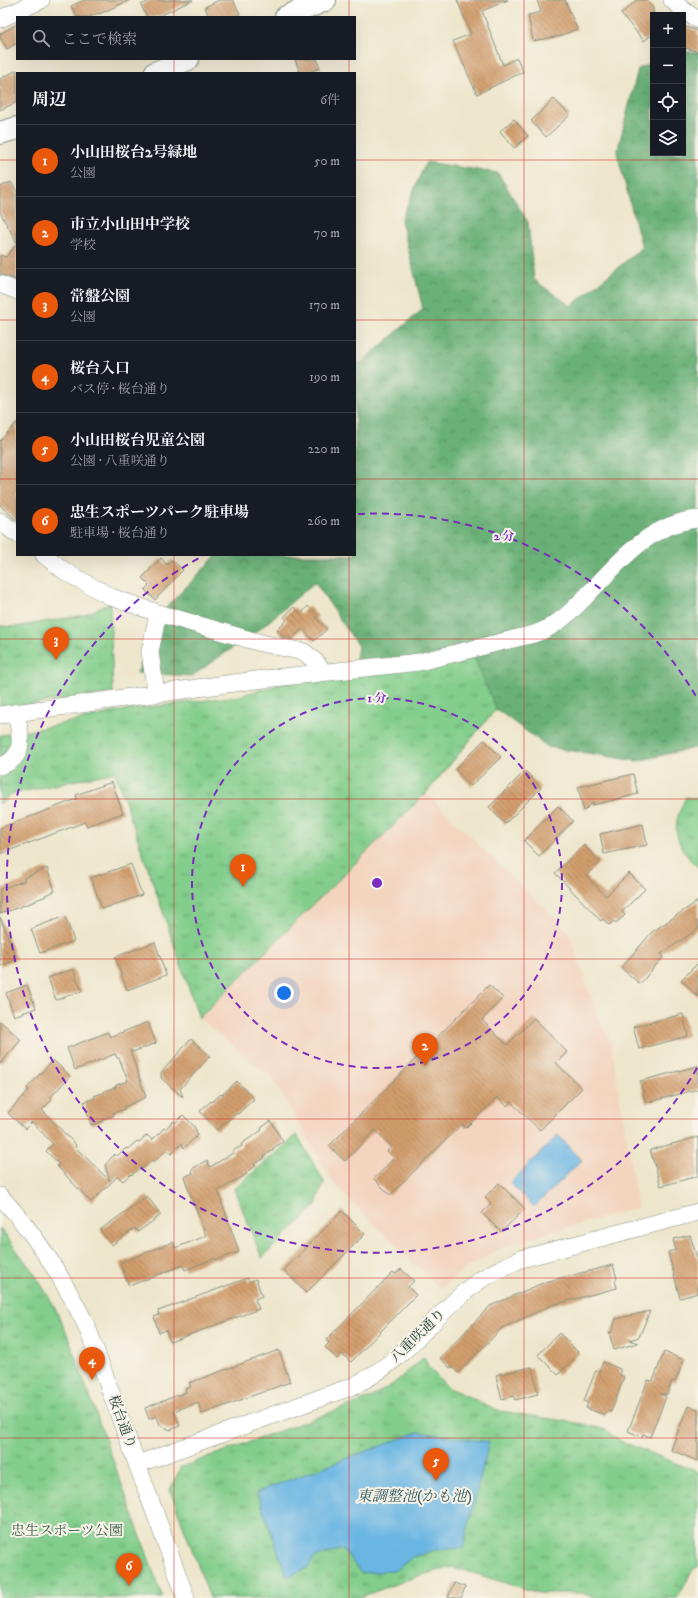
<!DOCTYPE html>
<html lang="ja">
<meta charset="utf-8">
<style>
body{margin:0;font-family:"IM FELL DW Pica","Noto Serif JP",serif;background:#20242c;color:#f1f3f6}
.controls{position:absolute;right:12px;top:12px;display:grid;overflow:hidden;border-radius:0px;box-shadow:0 4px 16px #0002}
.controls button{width:36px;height:36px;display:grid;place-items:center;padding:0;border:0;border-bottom:1px solid #363941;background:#171b24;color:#f1f3f6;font:20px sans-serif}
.you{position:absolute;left:284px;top:993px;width:14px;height:14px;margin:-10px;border:3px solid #fff;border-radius:50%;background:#1a73e8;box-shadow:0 0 0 6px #1a73e833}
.badge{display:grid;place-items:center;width:26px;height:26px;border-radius:50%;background:#ea580c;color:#fff;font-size:13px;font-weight:700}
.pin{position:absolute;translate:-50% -33px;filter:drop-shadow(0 1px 2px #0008)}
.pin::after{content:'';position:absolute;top:21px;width:14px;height:12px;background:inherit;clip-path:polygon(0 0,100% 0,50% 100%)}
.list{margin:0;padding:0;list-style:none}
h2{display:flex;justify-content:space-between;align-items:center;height:52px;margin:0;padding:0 16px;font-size:17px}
h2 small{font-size:13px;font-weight:400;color:#9ea1a6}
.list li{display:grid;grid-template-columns:26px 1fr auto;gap:12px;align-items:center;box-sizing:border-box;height:72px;padding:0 16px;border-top:1px solid #363941}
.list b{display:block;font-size:15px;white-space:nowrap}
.list p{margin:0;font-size:13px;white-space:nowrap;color:#9ea1a6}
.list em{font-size:13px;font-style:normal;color:#9ea1a6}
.icon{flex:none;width:22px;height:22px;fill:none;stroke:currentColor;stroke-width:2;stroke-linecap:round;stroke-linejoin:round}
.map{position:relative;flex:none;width:698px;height:1598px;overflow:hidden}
.search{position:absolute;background:#171b24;box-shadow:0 4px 16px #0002;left:16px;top:16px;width:340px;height:44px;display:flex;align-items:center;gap:10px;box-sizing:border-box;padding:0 14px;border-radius:0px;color:#9ea1a6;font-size:15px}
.panel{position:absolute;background:#171b24;box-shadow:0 4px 16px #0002;left:16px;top:72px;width:340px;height:484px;border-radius:0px}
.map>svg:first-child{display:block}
</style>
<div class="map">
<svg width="698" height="1598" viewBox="0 0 698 1598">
<defs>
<pattern id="forest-crowns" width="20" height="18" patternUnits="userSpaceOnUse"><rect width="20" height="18" fill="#6ab178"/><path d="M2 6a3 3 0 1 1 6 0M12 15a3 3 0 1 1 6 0" fill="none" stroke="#579163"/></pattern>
<pattern id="park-tufts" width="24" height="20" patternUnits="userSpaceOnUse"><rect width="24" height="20" fill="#83ce8c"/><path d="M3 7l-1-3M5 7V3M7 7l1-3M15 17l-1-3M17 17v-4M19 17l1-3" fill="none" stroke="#6ba873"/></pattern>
<pattern id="building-back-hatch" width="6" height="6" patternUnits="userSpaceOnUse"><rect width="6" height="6" fill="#d29e6d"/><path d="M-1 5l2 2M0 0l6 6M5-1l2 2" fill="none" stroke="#aa825a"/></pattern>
</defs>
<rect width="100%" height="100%" fill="#f7f3e8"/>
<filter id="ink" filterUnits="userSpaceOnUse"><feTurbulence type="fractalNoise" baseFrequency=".025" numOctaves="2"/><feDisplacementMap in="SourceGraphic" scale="8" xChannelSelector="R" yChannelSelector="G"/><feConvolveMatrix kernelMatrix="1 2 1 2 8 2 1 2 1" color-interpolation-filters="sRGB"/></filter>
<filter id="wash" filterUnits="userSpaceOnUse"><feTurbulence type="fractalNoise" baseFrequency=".012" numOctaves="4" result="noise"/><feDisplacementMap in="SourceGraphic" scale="16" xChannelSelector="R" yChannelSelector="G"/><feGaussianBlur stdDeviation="0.9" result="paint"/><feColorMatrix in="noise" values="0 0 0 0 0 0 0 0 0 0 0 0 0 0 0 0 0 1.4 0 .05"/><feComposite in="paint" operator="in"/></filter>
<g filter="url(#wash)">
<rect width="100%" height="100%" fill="#eee6cc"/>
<path fill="#f3d4bf" d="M426 793 569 933 599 1020 611 1043 638 1208 507 1244 468 1267 440 1289 334 1184 273 1079 199 1018Z"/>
<path fill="url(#forest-crowns)" stroke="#447756" d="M683 51 698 53V747L637 761 548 747 496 709 426 793 131 768 11 794 0 804V736L341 747 358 646 315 582 261 628 192 676 137 673 164 610 217 555H355V359L360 364 423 309 401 220 426 162 498 173 528 222 534 280 571 306 642 248 617 153 638 69 653 62V153H683Z"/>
<path fill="url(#park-tufts)" stroke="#518660" d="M110 603 113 693 0 708V626L15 627 84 615Z
M470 648 496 709 426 793 199 1018 115 772 11 794 0 804V735L19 733 125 710 239 696 323 672Z
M686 797 698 799V867C684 855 674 840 677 821 678 813 683 804 686 797Z
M297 1135 324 1182 315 1207 262 1258 234 1189Z
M0 1228 34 1273 52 1302 67 1334 163 1598H0Z
M424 1357 429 1368 449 1388 500 1411 583 1424 606 1430 618 1440 698 1472V1567L694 1568 677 1598H595L582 1593H539L453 1567 421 1575 357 1598H210L170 1490 181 1467 370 1398 393 1384Z"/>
<path fill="#6ab6e3" stroke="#447a8c" d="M558 1135 582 1160 534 1207 510 1183Z
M418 1432 489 1442 463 1548 435 1550 413 1557 394 1571 361 1573 343 1549 315 1557 307 1568 287 1577 257 1492Z"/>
<g id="blocks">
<path fill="url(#building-back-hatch)" d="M84 0H130L99 14 98 13 90 17H77L71 6Z
M151 0H193L157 17H147L141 5Z
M219 0H233L240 14 233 17H209L205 7Z
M457 0H508L482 11 503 65 517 58 523 72 477 94 453 41 471 34Z
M537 0H565L577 29 560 36 533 41 528 15 541 12Z
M637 0H646L653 8V34L644 41 621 14Z
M17 24V43L7 49 0 37V34Z
M683 26 698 31V52L683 47Z
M295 59H317L320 68 307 73H300Z
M17 70V102L0 110V79Z
M554 99 570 115 546 137 531 121Z
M514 119 528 136 514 148 500 131Z
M11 182 17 192V243L0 212V187Z
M17 244V280L0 274V255L6 257Z
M17 422V521L0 505V441Z
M161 558 167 565 172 560 183 570 155 600 145 590 149 585 142 578Z
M308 606 318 616 316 618 327 629 314 641 302 629 291 639 288 636 284 638 277 630 287 620 284 617 294 607 301 614Z
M484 740 501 757 471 786 455 769Z
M525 771 541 788 505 824 489 807Z
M633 774 638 794 593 805V802L584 811 578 787Z
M112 782 123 813 87 826 85 822 0 854V828L77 799 76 795Z
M558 806 573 821 539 856 524 841Z
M643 824 647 845 604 854 600 834Z
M584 845 600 862 586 876 606 896 629 873 645 889 622 912 625 915 616 923 614 921 609 925 603 919 601 921 555 873Z
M131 864 142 895 102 909 91 878Z
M47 868 55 891 45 895 46 896 36 900V901L0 914V889L24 881V878Z
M698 901V929L661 954 664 956 640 984 621 968 652 932Z
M65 916 74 941 40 953 31 929Z
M0 917 17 959 0 966Z
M155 942 166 975 127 990 115 957Z
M698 963V997L681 980Z
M73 969 82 991 56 1000 48 978Z
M27 985 36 1008 14 1016 6 993Z
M489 985 503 998 482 1020 507 1045 534 1018 567 1052 556 1063 582 1088 540 1130 511 1102 507 1106 497 1097 466 1128 462 1124 390 1195 374 1179 394 1158 387 1151 392 1147 375 1130 345 1161 329 1146Z
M683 1014 688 1036 639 1049 633 1027Z
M0 1021 21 1040 0 1064Z
M148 1022 156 1043 133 1052 130 1050 146 1097 124 1107 125 1109 113 1113 114 1115 103 1119V1121L91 1125 84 1102 95 1098 94 1096 105 1092 104 1091 116 1087V1085L128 1081 119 1058H117L115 1054 75 1070 67 1048 108 1032 110 1037Z
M191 1039 210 1056 180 1089 183 1097 161 1078V1073Z
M53 1060 70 1076 50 1098 52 1100 42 1110 76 1145 75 1147 110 1181 105 1165 115 1154 117 1156 126 1148 128 1149 137 1141 139 1142 147 1135 152 1140 164 1128 165 1129 174 1121 175 1123 183 1115 194 1126 198 1135 184 1148 182 1143 171 1154 166 1150 154 1162 152 1160 143 1169 141 1167 132 1175 131 1174 123 1181 118 1176 91 1202 70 1180 57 1166 59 1164 46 1151 53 1144 32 1122 25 1129 8 1113 29 1090 27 1088Z
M698 1066V1089L646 1103 640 1081Z
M237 1081 254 1099 238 1114 237 1113 217 1130 200 1111 211 1101 212 1102 221 1094 222 1095Z
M271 1121 283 1142 273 1148 274 1150 264 1156 265 1158 254 1164 256 1166 246 1172 247 1174 218 1191 239 1252 216 1260 215 1258 185 1270 183 1265 129 1286 120 1263 173 1242 175 1248 206 1236 184 1177 193 1173 192 1169 207 1160 210 1167 233 1153 232 1151 242 1146 241 1144 262 1130 261 1128Z
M698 1137V1176L661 1186 650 1150Z
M499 1183 525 1209 501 1232 482 1213 491 1204 485 1197Z
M147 1196 161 1215 138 1232 135 1228 112 1245 100 1230Z
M342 1211 365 1234 306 1293 284 1270Z
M690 1235 698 1261V1293L680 1298 668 1252 676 1250 673 1239Z
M613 1265 617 1279 615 1280 617 1288 552 1305 502 1328 458 1373 452 1367 450 1368 440 1358 490 1306 545 1282Z
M401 1269 414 1281 408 1287 416 1295 351 1362 342 1354 337 1359 325 1347 329 1343 326 1340 393 1272 395 1274Z
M248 1278 249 1282 256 1279 262 1296 255 1299 259 1309 170 1342 166 1330 159 1333 154 1317 159 1315 158 1311Z
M650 1311 639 1337 629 1340 638 1343 614 1350 609 1332 611 1333 616 1319Z
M559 1333 579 1353 558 1375 538 1355Z
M279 1350 290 1382 202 1414 198 1402 174 1411 180 1426 170 1430 160 1425 157 1416 149 1419 145 1408 186 1392 185 1389 191 1387 189 1383Z
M664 1352 684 1360 675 1382 672 1381 667 1394H661L666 1397 650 1437 643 1434 642 1437 628 1431 648 1380 653 1381Z
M603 1362 620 1369V1375L624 1377 611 1412 607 1411 605 1415 586 1408 588 1403 584 1401 596 1370 599 1372Z
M532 1367 538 1394 515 1400 514 1396 502 1399 496 1375Z
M688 1406 698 1409V1461L671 1450Z
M454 1583 465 1587 461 1598H448Z"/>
</g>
</g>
<g filter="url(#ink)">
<use href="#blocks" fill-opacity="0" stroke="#869280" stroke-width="1"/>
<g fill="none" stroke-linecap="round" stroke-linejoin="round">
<g stroke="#869280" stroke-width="18">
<path id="minor" d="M672 0 683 10 698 20
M0 19 41 0
M0 284 17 291
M0 521 17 534
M44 555 66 572 111 597 158 613 261 643 304 652 316 662 323 672
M156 694 150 652 158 613
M0 715 256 680 419 662 534 634C559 626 576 607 594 588 623 557 653 523 698 519
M0 766C28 758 20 733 16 712
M0 1196C36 1234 64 1280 87 1327L186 1598
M138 1464 353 1386C403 1363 430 1319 472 1286 487 1274 504 1267 521 1259L698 1212"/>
</g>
<g stroke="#869280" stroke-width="24">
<path id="major" d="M286 17 325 0
M155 73 188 59
M0 133 17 128"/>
</g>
<use href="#minor" stroke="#fff" stroke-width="17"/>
<use href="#major" stroke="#fff" stroke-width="22"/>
</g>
</g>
<path fill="none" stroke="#d62828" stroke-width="1" stroke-opacity="0.55" d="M174 0V17M349 0V17M524 0V1598M174 59V73M349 59V73M0 160H17M355 160H698M0 320H17M355 320H698M0 479H17M355 479H698M174 555V1598M349 555V1598M0 639H698M0 799H698M0 959H698M0 1119H698M0 1278H698M0 1438H698"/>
<g fill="none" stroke="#7b2cbf" stroke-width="2" stroke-dasharray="7 5">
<circle cx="377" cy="883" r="185"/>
<path d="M697 1068A370 370 0 1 1 203 556M358 514A370 370 0 0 1 697 698"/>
</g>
<g text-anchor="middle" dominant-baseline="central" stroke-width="4" stroke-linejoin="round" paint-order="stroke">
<g font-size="14" fill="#1f3d34" stroke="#f7f3e8">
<text transform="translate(418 1336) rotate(-44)">八重咲通り</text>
<text transform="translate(122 1422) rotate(70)">桜台通り</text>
</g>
<g font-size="14" fill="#335a46" stroke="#f7f3e8">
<text x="67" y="1531">忠生スポーツ公園</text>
</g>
<g font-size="15" font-style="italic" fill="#325b60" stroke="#f7f3e8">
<text x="414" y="1496">東調整池(かも池)</text>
</g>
</g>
<circle cx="377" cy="883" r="6" fill="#7b2cbf" stroke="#f7f3e8" stroke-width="2"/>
<g font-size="12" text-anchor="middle" font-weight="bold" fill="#7b2cbf" stroke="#f7f3e8" stroke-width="4" stroke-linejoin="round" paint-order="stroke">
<text x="504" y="540">2 分</text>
<text x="377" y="702">1 分</text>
</g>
</svg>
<div class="controls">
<button>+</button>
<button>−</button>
<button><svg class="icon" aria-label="locate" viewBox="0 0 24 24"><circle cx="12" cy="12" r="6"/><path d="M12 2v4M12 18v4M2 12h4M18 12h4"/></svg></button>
<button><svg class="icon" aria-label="layers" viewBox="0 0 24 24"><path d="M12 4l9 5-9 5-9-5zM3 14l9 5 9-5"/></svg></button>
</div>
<div class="you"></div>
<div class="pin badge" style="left:243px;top:887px">1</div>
<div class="pin badge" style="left:425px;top:1066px">2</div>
<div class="pin badge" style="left:56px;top:660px">3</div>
<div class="pin badge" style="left:92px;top:1380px">4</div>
<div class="pin badge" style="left:436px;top:1481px">5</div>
<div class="pin badge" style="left:129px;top:1586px">6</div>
<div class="search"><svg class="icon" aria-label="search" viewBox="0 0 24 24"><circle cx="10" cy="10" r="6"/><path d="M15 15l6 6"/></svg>ここで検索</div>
<section class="panel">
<h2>周辺<small>6件</small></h2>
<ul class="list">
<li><span class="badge">1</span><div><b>小山田桜台2号緑地</b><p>公園</p></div><em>50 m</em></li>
<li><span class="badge">2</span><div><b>市立小山田中学校</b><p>学校</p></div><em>70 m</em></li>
<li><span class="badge">3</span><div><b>常盤公園</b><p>公園</p></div><em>170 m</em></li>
<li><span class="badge">4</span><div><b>桜台入口</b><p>バス停 · 桜台通り</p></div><em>190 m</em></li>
<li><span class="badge">5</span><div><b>小山田桜台児童公園</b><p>公園 · 八重咲通り</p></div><em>220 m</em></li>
<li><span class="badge">6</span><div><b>忠生スポーツパーク駐車場</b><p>駐車場 · 桜台通り</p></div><em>260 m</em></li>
</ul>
</section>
</div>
